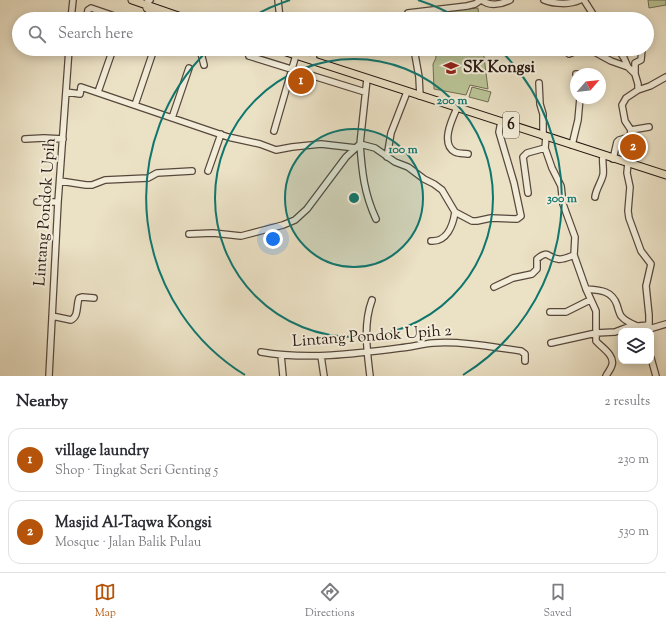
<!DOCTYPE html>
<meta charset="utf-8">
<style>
body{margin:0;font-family:"Sorts Mill Goudy",serif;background:#f7f7f7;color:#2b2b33}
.controls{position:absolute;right:12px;bottom:12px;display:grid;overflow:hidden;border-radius:8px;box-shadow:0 2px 10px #0003}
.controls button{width:36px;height:36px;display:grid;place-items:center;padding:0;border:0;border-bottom:1px solid #e1e1e2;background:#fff;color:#2b2b33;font:20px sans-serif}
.compass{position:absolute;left:570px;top:68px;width:36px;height:36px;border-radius:50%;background:#fff;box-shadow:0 2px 10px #0003;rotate:62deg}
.you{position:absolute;left:273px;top:239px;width:14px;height:14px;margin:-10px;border:3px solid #fff;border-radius:50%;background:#1a73e8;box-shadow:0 0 0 6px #1a73e833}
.badge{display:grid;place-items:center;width:26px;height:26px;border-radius:50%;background:#b45309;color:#fff;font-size:13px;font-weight:700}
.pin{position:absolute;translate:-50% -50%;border:2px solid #fff;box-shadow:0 1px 4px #0006}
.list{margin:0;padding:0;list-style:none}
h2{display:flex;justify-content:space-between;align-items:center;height:52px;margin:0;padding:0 16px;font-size:17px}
h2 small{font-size:13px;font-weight:400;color:#7c7c81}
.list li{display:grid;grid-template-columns:26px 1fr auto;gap:12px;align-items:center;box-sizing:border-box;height:64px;margin:0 8px 8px;padding:0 8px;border:1px solid #e1e1e2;border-radius:12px}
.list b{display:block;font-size:15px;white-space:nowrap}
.list p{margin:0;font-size:13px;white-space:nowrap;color:#7c7c81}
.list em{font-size:13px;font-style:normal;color:#7c7c81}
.icon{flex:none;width:22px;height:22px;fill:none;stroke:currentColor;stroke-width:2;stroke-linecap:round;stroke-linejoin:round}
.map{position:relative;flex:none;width:666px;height:376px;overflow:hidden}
.search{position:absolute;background:#fff;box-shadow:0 2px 10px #0003;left:12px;right:12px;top:12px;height:44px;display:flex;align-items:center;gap:10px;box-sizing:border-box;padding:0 14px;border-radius:22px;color:#7c7c81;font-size:15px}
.sheet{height:196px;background:#fff}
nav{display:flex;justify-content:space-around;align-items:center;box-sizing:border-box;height:56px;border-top:1px solid #e1e1e2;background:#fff;font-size:11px;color:#7c7c81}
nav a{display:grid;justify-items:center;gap:2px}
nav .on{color:#b45309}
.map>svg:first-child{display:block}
</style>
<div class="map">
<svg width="666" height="376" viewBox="0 0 666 376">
<rect width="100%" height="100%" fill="#ebe1c5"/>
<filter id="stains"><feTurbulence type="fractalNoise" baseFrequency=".005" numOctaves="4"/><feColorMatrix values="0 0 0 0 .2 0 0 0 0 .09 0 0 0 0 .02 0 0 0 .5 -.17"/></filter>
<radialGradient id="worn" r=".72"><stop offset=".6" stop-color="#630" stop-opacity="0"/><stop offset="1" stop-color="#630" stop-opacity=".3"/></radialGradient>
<path fill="#b9c294" stroke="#706c52" d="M648 0H666V5L649 8Z
M478 8 479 19H433L432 12Z
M435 49H483L488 89 470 85 466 95 434 89 433 64 436 58Z
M472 87 491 92 488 102 469 97Z"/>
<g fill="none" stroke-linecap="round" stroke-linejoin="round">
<g stroke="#57483c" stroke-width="8">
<path id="minor" d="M278 0 280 19
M482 0C489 7 502 4 510 0
M544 0C554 4 570 5 580 0
M584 0 596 19
M145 4 150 0
M71 19 73 0
M86 19 88 10 91 8 123 19
M409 19 408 13 467 6 475 4 481 0
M200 49 204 65
M312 49 314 61
M414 49 419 77 420 96
M564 49 569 54 581 49 591 50 611 61 628 67
M249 56 365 92
M576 74H577
M635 74V63L641 60 642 49
M539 83 540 104 543 114V136
M638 90 650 86 666 77
M66 92 80 94 81 87 228 137 260 144 276 150 292 147 321 144 356 148
M98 92 113 49
M135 105 154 49
M457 108C452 119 440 144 455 152 459 154 464 153 468 154
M172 118 189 68
M631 130 649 127
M274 131 296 55
M546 137 545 148 552 168 561 186 563 204 575 237 574 255 586 289 596 311V341C601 347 615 355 612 365 611 369 608 372 606 376
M25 139 44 138 63 139
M572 145 578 120 580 98
M387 157 391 133 407 92
M613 159 617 142 619 140 630 137 631 130 625 121 622 105 626 98 638 90V84L635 74 628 67 624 58 618 49
M628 163 627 173 630 187 628 211 629 218 641 251 651 264 646 286 649 315V331
M208 171 221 134
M60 181 86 185H92L105 180 148 178 157 173 192 171
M528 193 523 157 527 153 545 148
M595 197C596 189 601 183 603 175 604 170 602 162 603 156
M37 202H58
M376 219C364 193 362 172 360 144L375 148 395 162 408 167 424 179 434 184 442 190 455 212 472 221H477L491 218 517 219 521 216 514 183 499 132 501 122
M189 234 213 233 241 236 283 225 295 220 307 209 346 157 360 144 367 79
M431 241C447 242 453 225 455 212
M494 287 513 278 532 274 537 269V259C549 249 547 258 558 259 563 260 569 257 574 255
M586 289C599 290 612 290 617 305 618 308 619 313 621 316 625 321 632 324 637 326
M550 312H566L590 300
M52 316 71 320C79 316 76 306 79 298L82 297 94 298
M649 329 666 324
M551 343 596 333 615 332 628 327 649 325
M261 352C307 360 354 354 400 348 411 347 422 344 433 343 462 341 493 347 521 351L525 354V361
M281 355 283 376
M321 356 324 376
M651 358 656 376
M49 376 58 202 69 49
M370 376C367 351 363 324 372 300"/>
</g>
<g stroke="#26150f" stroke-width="9">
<path id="major" d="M132 0 187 19
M147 8 163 19
M277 49 666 175"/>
</g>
<use href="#minor" stroke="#f2ecd9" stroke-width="5.5"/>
<use href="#major" stroke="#ebe1c5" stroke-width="7"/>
</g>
<circle cx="354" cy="198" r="69" fill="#0f766e" fill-opacity=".12"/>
<g fill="none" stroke="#0f766e" stroke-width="2">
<circle cx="354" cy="198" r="69"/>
<circle cx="354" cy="198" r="139"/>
<path d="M245 375A208 208 0 0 1 208 50M248 19A208 208 0 0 1 290 0M418 0A208 208 0 0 1 460 19M500 50A208 208 0 0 1 463 375"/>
</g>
<defs>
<g id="school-bare" transform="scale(1.2)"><path d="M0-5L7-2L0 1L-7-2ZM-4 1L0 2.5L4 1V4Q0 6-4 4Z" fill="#8f2418" stroke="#f2ecd9" stroke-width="2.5" paint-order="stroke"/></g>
</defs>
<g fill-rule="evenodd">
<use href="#school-bare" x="451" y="68"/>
</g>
<g text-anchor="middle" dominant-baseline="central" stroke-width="4" stroke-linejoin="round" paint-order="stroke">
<rect fill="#f2ecd9" stroke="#63564c" stroke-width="1" x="503" y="112" width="16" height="26" rx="3"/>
<g font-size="15" font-weight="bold" fill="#26150f">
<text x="511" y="125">6</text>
</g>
<g font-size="16" font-weight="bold" fill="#26150f" stroke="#f2ecd9" text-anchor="start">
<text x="463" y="68">SK Kongsi</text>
</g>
<g font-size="16" fill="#26150f" stroke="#f2ecd9">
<text transform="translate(46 212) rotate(-86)">Lintang Pondok Upih</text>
<text transform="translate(372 337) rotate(-4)">Lintang Pondok Upih 2</text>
</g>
</g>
<circle cx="354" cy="198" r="6" fill="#0f766e" stroke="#f2ecd9" stroke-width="2"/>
<g font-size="12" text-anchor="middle" font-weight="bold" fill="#0f766e" stroke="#f2ecd9" stroke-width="4" stroke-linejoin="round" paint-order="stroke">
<text x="452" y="104">200 m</text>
<text x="403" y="153">100 m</text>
<text x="562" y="202">300 m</text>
</g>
<rect width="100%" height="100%" filter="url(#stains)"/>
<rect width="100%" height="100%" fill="url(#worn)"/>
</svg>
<div class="controls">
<button><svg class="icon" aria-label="layers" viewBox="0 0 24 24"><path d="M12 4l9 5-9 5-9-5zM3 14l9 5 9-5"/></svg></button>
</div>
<svg class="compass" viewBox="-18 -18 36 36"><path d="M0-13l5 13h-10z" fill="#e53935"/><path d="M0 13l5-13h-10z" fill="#7c7c81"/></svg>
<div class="you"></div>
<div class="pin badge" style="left:301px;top:81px">1</div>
<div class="pin badge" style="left:633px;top:147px">2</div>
<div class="search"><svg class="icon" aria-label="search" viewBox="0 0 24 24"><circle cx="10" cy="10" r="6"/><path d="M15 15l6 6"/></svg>Search here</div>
</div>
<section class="sheet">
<h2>Nearby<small>2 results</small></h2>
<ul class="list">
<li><span class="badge">1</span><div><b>village laundry</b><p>Shop · Tingkat Seri Genting 5</p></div><em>230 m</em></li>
<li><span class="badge">2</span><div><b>Masjid Al-Taqwa Kongsi</b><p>Mosque · Jalan Balik Pulau</p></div><em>530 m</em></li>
</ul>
</section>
<nav>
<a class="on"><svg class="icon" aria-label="map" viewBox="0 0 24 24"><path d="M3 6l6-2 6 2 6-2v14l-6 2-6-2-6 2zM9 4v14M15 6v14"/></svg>Map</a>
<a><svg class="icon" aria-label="directions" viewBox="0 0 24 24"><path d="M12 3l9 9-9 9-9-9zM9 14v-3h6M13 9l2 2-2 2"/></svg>Directions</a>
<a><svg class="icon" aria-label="saved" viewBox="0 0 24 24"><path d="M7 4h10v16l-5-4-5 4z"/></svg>Saved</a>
</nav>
